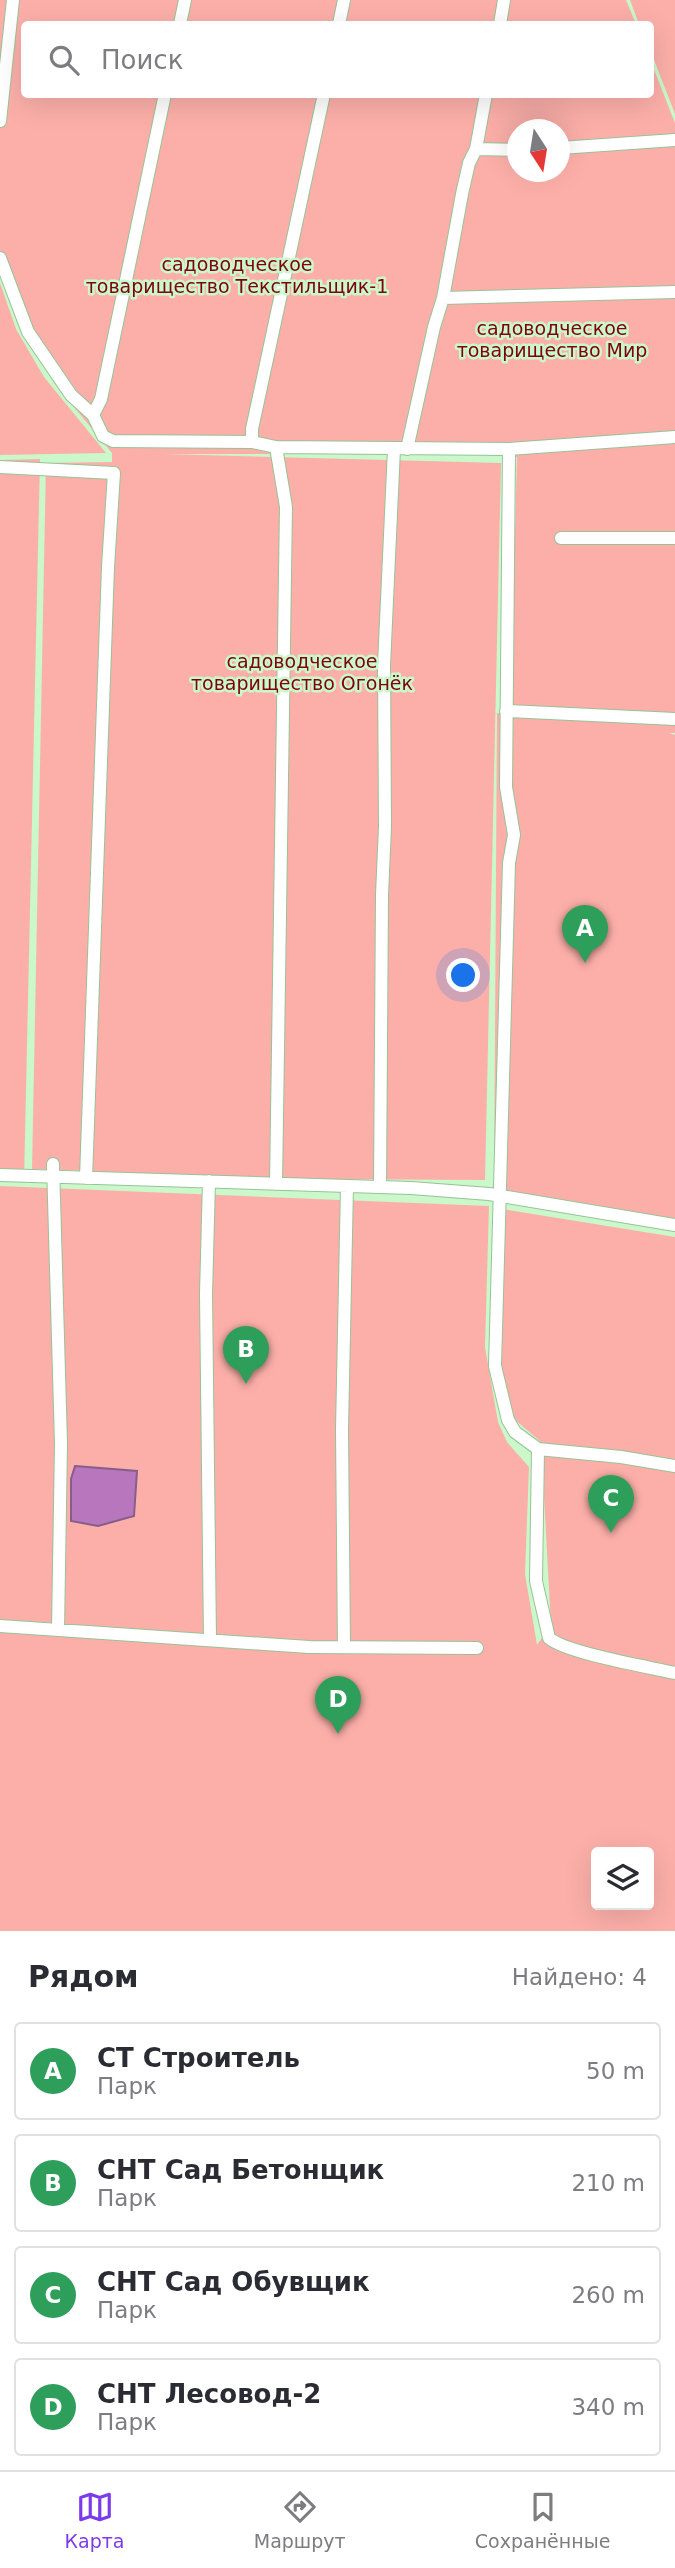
<!DOCTYPE html>
<html lang="ru">
<meta charset="utf-8">
<style>
body{margin:0;font-family:"DejaVu Sans",sans-serif;background:#f2f2f3;color:#2b2b33}
.controls{position:absolute;right:21px;bottom:21px;display:grid;overflow:hidden;border-radius:7px;box-shadow:0 7px 28px #0002}
.controls button{width:63px;height:63px;display:grid;place-items:center;padding:0;border:0;border-bottom:2px solid #e1e1e2;background:#fff;color:#2b2b33;font:35px sans-serif}
.compass{position:absolute;left:507px;top:119px;width:63px;height:63px;border-radius:50%;background:#fff;box-shadow:0 7px 28px #0002;rotate:168deg}
.you{position:absolute;left:464px;top:976px;width:24px;height:24px;margin:-18px;border:5px solid #fff;border-radius:50%;background:#1a73e8;box-shadow:0 0 0 10px #1a73e833}
.badge{display:grid;place-items:center;width:46px;height:46px;border-radius:50%;background:#7c3aed;color:#fff;font-size:23px;font-weight:700}
.pin{position:absolute;translate:-50% -58px;filter:drop-shadow(0 2px 4px #0008)}
.pin::after{content:'';position:absolute;top:37px;width:24px;height:21px;background:inherit;clip-path:polygon(0 0,100% 0,50% 100%)}
.list{margin:0;padding:0;list-style:none}
h2{display:flex;justify-content:space-between;align-items:center;height:91px;margin:0;padding:0 28px;font-size:30px}
h2 small{font-size:23px;font-weight:400;color:#7c7c81}
.list li{display:grid;grid-template-columns:46px 1fr auto;gap:21px;align-items:center;box-sizing:border-box;height:98px;margin:0 14px 14px;padding:0 14px;border:2px solid #e1e1e2;border-radius:7px}
.list b{display:block;font-size:26px;white-space:nowrap}
.list p{margin:0;font-size:23px;white-space:nowrap;color:#7c7c81}
.list em{font-size:23px;font-style:normal;color:#7c7c81}
.icon{flex:none;width:38px;height:38px;fill:none;stroke:currentColor;stroke-width:2;stroke-linecap:round;stroke-linejoin:round}
.map{position:relative;flex:none;width:675px;height:1931px;overflow:hidden}
.search{position:absolute;background:#fff;box-shadow:0 7px 28px #0002;left:21px;right:21px;top:21px;height:77px;display:flex;align-items:center;gap:18px;box-sizing:border-box;padding:0 24px;border-radius:7px;color:#7c7c81;font-size:26px}
.sheet{height:539px;background:#fff}
nav{display:flex;justify-content:space-around;align-items:center;box-sizing:border-box;height:98px;border-top:2px solid #e1e1e2;background:#fff;font-size:19px;color:#7c7c81}
nav a{display:grid;justify-items:center;gap:4px}
nav .on{color:#7c3aed}
.map>svg:first-child{display:block}
</style>
<div class="map">
<svg width="675" height="1931" viewBox="0 0 675 1931">
<rect width="100%" height="100%" fill="#caf8ca"/>
<path fill="#fcafa9" fill-rule="evenodd" d="M0 0H8L0 81Z
M18 0H505L499 24H24V94H650L651 62 675 123V733H669L675 735V1220L494 1191 497 713 510 714 517 457 405 445 402 454H164L501 463 485 1180 98 1178 97 1171 32 1169 46 463 112 462V453L54 383 0 257V119ZM518 130H560V172H518Z
M506 0H626L636 24H500Z
M630 0H675V114L651 52 650 24H639Z
M0 283 16 329 44 377 106 453 0 455Z
M40 459 24 1181H0V460Z
M0 1186 489 1206 485 1347 498 1422 507 1442 529 1467 525 1574 537 1645 551 1625 541 1442 514 1419 499 1375 502 1209 675 1237V1931H0ZM596 1852H649V1905H596Z"/>
<path fill="#b877bd" stroke="#865e8a" stroke-width="2" d="M75 1466 137 1471 134 1516 98 1526 71 1521V1479Z"/>
<g fill="none" stroke-linecap="round" stroke-linejoin="round">
<g stroke="#97c397" stroke-width="14">
<path id="minor" d="M180 24 185 0
M339 24 344 0
M500 24 504 0
M0 121 13 0
M560 148 675 140
M476 149 518 150
M0 258 28 332 71 395 93 415 103 436 113 441 252 442 276 447 509 449 675 437
M443 298 675 292
M93 415 101 399 165 94
M252 442V429L324 94
M407 449 434 327 443 298 462 194 469 163 476 149 486 94
M509 449 506 787 514 835 509 863 495 1366 508 1420 515 1432 538 1449 621 1457 675 1466
M0 467 114 473 108 567 86 1178
M561 538H675
M506 711 675 719
M53 1164 61 1443 58 1630
M0 1175 411 1188 489 1194 675 1225
M209 1181 206 1294 210 1640
M276 1184 286 507 276 447
M380 1187 382 895 385 826 384 665 394 449
M538 1449 536 1581 549 1638C566 1653 649 1667 675 1673
M0 1626 309 1647 477 1648
M344 1647 342 1430 347 1186"/>
</g>
<use href="#minor" stroke="#fff" stroke-width="12"/>
</g>
<g text-anchor="middle" dominant-baseline="central" stroke-width="5" stroke-linejoin="round" paint-order="stroke">
<g font-size="19" fill="#7f0010" stroke="#caf8ca">
<text x="237" y="264">садоводческое<tspan x="237" dy="22">товарищество Текстильщик-1</tspan></text>
<text x="552" y="328">садоводческое<tspan x="552" dy="22">товарищество Мир</tspan></text>
<text x="302" y="661">садоводческое<tspan x="302" dy="22">товарищество Огонёк</tspan></text>
</g>
</g>
</svg>
<div class="controls">
<button><svg class="icon" aria-label="layers" viewBox="0 0 24 24"><path d="M12 4l9 5-9 5-9-5zM3 14l9 5 9-5"/></svg></button>
</div>
<svg class="compass" viewBox="-18 -18 36 36"><path d="M0-13l5 13h-10z" fill="#e53935"/><path d="M0 13l5-13h-10z" fill="#7c7c81"/></svg>
<div class="you"></div>
<div class="pin badge" style="left:585px;top:963px;background:#2e9e5b">A</div>
<div class="pin badge" style="left:246px;top:1384px;background:#2e9e5b">B</div>
<div class="pin badge" style="left:611px;top:1533px;background:#2e9e5b">C</div>
<div class="pin badge" style="left:338px;top:1734px;background:#2e9e5b">D</div>
<div class="search"><svg class="icon" aria-label="search" viewBox="0 0 24 24"><circle cx="10" cy="10" r="6"/><path d="M15 15l6 6"/></svg>Поиск</div>
</div>
<section class="sheet">
<h2>Рядом<small>Найдено: 4</small></h2>
<ul class="list">
<li><span class="badge" style="background:#2e9e5b">A</span><div><b>СТ Строитель</b><p>Парк</p></div><em>50 m</em></li>
<li><span class="badge" style="background:#2e9e5b">B</span><div><b>СНТ Сад Бетонщик</b><p>Парк</p></div><em>210 m</em></li>
<li><span class="badge" style="background:#2e9e5b">C</span><div><b>СНТ Сад Обувщик</b><p>Парк</p></div><em>260 m</em></li>
<li><span class="badge" style="background:#2e9e5b">D</span><div><b>СНТ Лесовод-2</b><p>Парк</p></div><em>340 m</em></li>
</ul>
</section>
<nav>
<a class="on"><svg class="icon" aria-label="map" viewBox="0 0 24 24"><path d="M3 6l6-2 6 2 6-2v14l-6 2-6-2-6 2zM9 4v14M15 6v14"/></svg>Карта</a>
<a><svg class="icon" aria-label="directions" viewBox="0 0 24 24"><path d="M12 3l9 9-9 9-9-9zM9 14v-3h6M13 9l2 2-2 2"/></svg>Маршрут</a>
<a><svg class="icon" aria-label="saved" viewBox="0 0 24 24"><path d="M7 4h10v16l-5-4-5 4z"/></svg>Сохранённые</a>
</nav>
